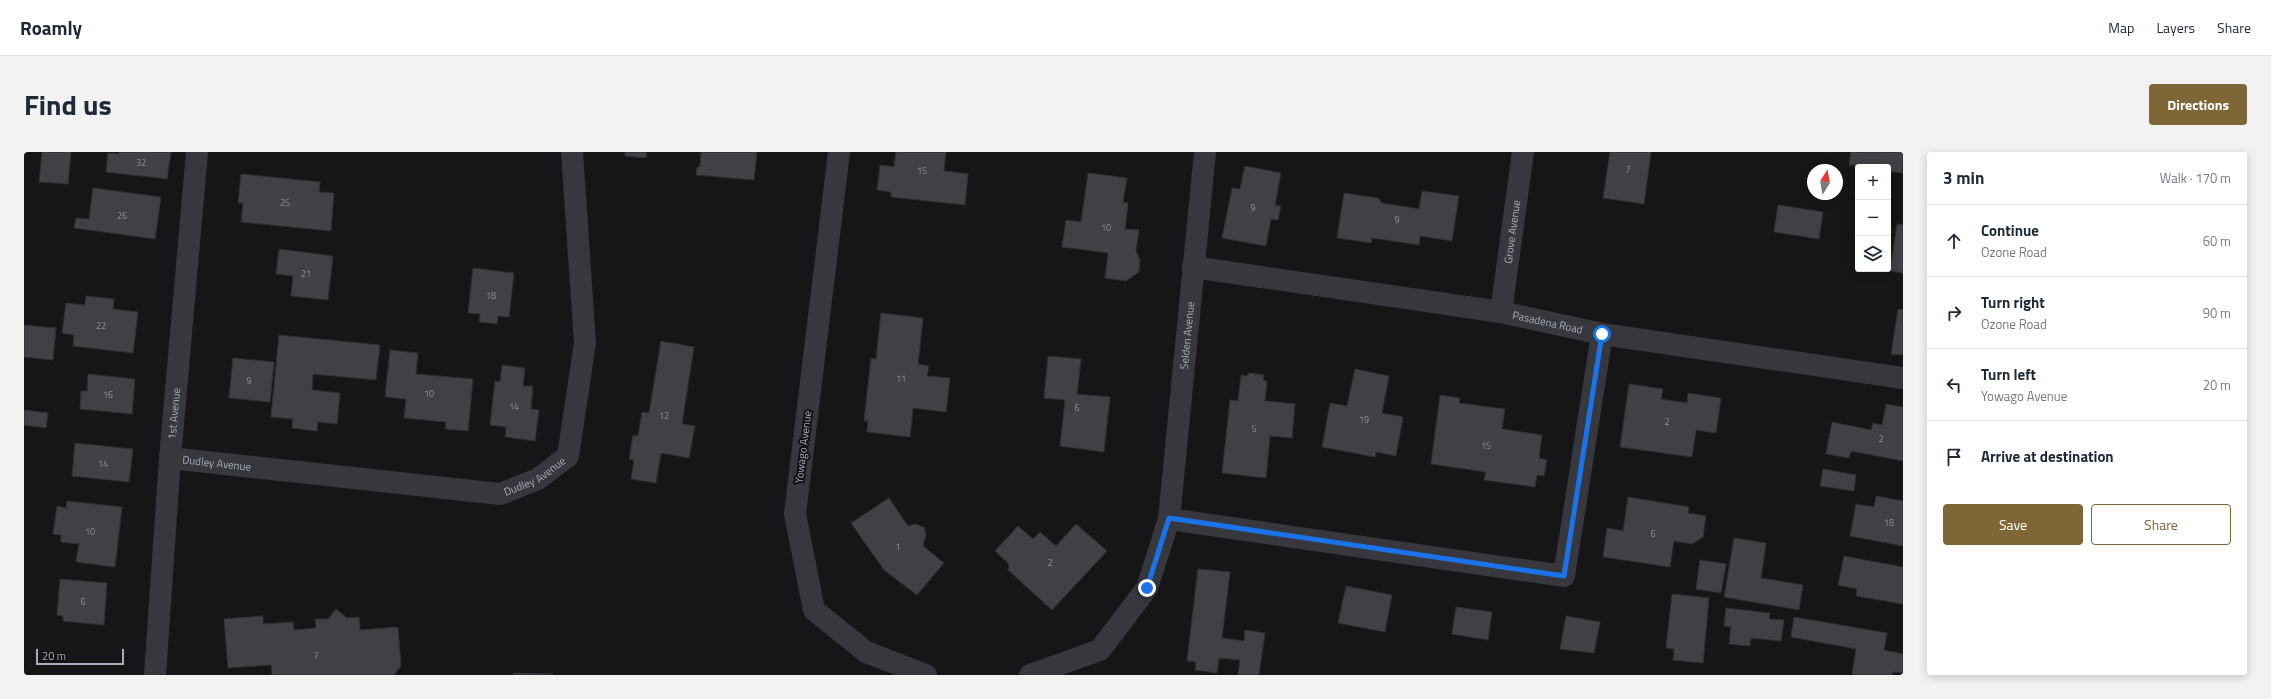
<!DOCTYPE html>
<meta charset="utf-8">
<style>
body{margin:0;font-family:"Titillium Web",sans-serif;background:#f2f2f3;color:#1f2937}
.controls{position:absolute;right:12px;top:12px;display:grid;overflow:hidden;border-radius:4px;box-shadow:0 2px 10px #0003}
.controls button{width:36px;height:36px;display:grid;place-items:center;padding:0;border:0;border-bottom:1px solid #e0e1e3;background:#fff;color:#1f2937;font:20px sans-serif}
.compass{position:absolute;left:1783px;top:12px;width:36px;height:36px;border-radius:50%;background:#fff;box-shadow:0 2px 10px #0003;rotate:11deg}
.scale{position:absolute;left:12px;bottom:10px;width:88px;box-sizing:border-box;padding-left:4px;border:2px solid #a8adb8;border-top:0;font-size:11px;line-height:14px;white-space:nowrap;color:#a8adb8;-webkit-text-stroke:3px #111113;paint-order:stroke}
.stop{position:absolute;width:12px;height:12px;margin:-9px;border:3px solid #1a73e8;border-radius:50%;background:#fff}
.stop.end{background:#1a73e8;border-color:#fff;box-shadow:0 1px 4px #0008}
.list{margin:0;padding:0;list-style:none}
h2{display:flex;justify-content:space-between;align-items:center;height:52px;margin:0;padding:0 16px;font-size:17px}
h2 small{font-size:13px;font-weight:400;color:#747a83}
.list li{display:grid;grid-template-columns:26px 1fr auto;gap:12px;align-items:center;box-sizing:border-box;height:72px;padding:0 16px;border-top:1px solid #e0e1e3}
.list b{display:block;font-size:15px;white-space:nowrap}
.list p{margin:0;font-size:13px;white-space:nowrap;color:#747a83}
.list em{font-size:13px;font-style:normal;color:#747a83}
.actions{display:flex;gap:8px;padding:12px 16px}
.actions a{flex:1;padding:9px 0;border:1px solid #7e6636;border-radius:4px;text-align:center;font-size:14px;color:#7e6636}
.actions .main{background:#7e6636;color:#fff}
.icon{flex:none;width:22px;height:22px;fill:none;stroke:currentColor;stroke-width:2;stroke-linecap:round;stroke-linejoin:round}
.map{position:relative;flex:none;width:1879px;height:523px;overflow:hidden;border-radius:4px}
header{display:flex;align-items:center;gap:24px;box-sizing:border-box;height:56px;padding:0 20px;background:#fff;border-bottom:1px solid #e0e1e3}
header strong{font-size:19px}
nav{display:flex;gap:22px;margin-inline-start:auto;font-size:14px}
.intro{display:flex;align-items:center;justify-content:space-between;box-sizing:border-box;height:96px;padding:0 24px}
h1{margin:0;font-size:28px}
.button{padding:10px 18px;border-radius:4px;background:#7e6636;color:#fff;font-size:14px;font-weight:700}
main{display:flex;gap:24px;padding:0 24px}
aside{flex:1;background:#fff;border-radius:4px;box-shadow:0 2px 10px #0003}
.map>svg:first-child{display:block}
</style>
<header>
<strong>Roamly</strong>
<nav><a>Map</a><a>Layers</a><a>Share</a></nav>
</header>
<div class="intro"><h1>Find us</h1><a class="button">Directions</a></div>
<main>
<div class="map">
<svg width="1879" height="523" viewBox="0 0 1879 523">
<rect width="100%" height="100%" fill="#161618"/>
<path fill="#404145" stroke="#303034" d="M18 0H47L44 32 15 30Z
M95 0H147L143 27 82 20 84 1 95 2Z
M601 0H623L622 6 601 4Z
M677 0H733L730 28 672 23 673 16 676 14Z
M872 0H922L920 19 944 22 941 53 867 45V40L853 38 856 13 870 15Z
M1586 0H1627L1620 52 1579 46Z
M1827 0H1879L1878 21 1864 19V15L1825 13Z
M1221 14 1257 21 1251 53 1257 54 1254 68 1247 67 1242 94 1198 86 1208 36 1216 37Z
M1064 21 1103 26 1099 50 1104 51 1101 77 1115 78 1112 99 1116 108 1115 120 1102 129 1081 126 1084 101 1038 95 1042 68 1057 70Z
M217 22 296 30 295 40 310 41 307 79 217 70 219 51H214Z
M69 36 137 45 131 87 50 76 52 66 65 67Z
M1398 39 1435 44 1428 89 1396 84 1395 93 1348 86 1347 91 1313 86 1320 41 1354 46 1358 51 1395 57Z
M1754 53 1799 60 1795 87 1750 80Z
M1873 72 1879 73V121L1866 119Z
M255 97 309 104 304 148 267 144 269 124 252 122Z
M449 116 490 121 485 165 474 164 473 172 455 170 456 162 444 161Z
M62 144 90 147 89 157 114 160 109 201 49 194 50 183 38 181 42 151 61 153Z
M1874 157 1879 158V203L1867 202Z
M857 161 899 166 894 212 905 214 903 224 926 226 922 260 889 256 886 285 843 280 844 269H840L847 206 852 207Z
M0 173 32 176 29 208 0 205Z
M255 183 356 193 352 228 289 222 288 238 316 241 313 272 294 270 293 279 268 276 269 267 247 265Z
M637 189 670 195 658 272 671 274 665 306 637 301 632 331 607 327 610 308 605 307 609 283 614 284 618 260 625 261Z
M366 198 394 201 392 222 449 227 444 279 421 277 422 270 380 266 382 247 361 245Z
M1024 204 1057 207 1053 242 1086 245 1080 300 1036 294 1041 248 1020 246Z
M209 206 250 210 246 250 205 246Z
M478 213 501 216 499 234H509L507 257 515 258 511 289 481 285 482 275 466 273 471 229 476 230Z
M1331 217 1365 224 1358 261 1379 265 1372 304 1352 300 1351 305 1298 295 1306 251 1323 254Z
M1224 221 1240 223 1239 228 1243 229 1241 249 1271 252 1268 286 1246 284 1242 326 1198 321 1206 248 1214 249 1217 223 1224 224Z
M64 222 111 227 108 262 56 257 57 239H63Z
M1605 232 1639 237 1637 247 1663 251 1664 241 1697 246 1692 281 1672 278 1668 305 1596 295Z
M1416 243 1436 246 1435 251 1481 257 1478 277 1518 283 1515 306 1523 308 1520 324 1513 323 1511 335 1460 328 1462 320 1407 312Z
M1862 252 1879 255V309L1827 299 1825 306 1802 302 1808 270 1847 278 1849 271 1858 273Z
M0 258 24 261 22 276 0 273Z
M51 291 109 297 105 330 48 324Z
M1799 317 1832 323 1830 339 1796 334Z
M1852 344 1879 349V394L1826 384 1832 352 1850 355Z
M1604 345 1665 355 1664 361 1682 364 1679 385 1668 392 1650 389 1646 415 1579 405 1583 376 1599 379Z
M865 346 884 374 891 372 900 375 902 382 899 394 920 411 893 443 860 418 827 371Z
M43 349 98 355 91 415 52 410 55 392 37 390V383L29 382 33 354 42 356Z
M1052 372 1083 399 1028 458 984 418 985 412 971 399 994 374 1009 387 1016 380 1032 394Z
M1710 386 1742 391 1737 426 1779 433 1775 458 1700 445Z
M1820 404 1879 415V452L1832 444 1833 437 1814 433Z
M1676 408 1702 412 1697 441 1672 437Z
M1174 417 1206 420 1198 486 1220 489 1221 478 1241 481 1235 523H1214L1216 508 1195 506 1193 521 1171 518 1172 510 1163 509Z
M36 427 83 431 80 473 39 469V464L33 463Z
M1322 434 1368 443 1361 480 1314 471Z
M1648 442 1685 446 1679 511 1649 508 1650 497 1642 496Z
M1432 455 1468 460 1464 488 1428 482Z
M1702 456 1746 461 1745 467 1760 468 1757 489 1727 486 1726 494 1705 492 1707 475 1700 474Z
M312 457 323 466 335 465 336 478 374 475 377 514 370 523H248L247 513 204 516 200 467 239 464V472L269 470 270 478 292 476 291 467H304Z
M1542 464 1576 470 1570 501 1536 497Z
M1770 465 1863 481 1860 498 1879 502V521L1869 520 1868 523H1828L1832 497 1767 485Z
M489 521 529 522V523H489Z"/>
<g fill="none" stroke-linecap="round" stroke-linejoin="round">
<g stroke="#37383d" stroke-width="22">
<path d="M815 0 771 362 790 458 842 500 902 523"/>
<path id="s1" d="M1169 115 1477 160 1578 182 1879 226"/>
<path id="s2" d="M1477 160 1499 0"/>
<path id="s3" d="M146 306 476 342 514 327 544 304 561 191 548 0"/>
<path d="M1145 367 1540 424 1578 182"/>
<path id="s4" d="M131 523 146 306 173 0"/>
<path id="s5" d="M1006 523 1076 498 1123 436 1145 367 1181 0"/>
</g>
</g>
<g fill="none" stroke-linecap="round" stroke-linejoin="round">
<path stroke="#1a73e8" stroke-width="5" d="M1123 436 1145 366 1540 424 1578 182"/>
</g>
<g text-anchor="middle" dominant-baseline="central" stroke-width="4" stroke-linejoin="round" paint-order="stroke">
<g font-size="9" fill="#8e929b">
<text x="117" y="10">32</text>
<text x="1604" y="17">7</text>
<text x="898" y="18">15</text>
<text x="261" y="50">25</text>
<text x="1229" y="55">9</text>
<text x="98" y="63">26</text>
<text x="1373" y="67">9</text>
<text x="1082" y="75">10</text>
<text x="282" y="121">21</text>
<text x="467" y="143">18</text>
<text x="77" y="173">22</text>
<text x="877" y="226">11</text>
<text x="225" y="228">9</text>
<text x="405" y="241">10</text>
<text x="84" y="242">16</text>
<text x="490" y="254">14</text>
<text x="1053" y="255">6</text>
<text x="640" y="263">12</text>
<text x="1340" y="267">19</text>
<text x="1643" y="269">2</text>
<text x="1230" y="276">5</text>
<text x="1857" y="286">2</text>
<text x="1462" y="293">15</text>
<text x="79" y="311">14</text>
<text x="1865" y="370">18</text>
<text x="66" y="379">10</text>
<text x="1629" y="381">6</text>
<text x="874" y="394">1</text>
<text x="1026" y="410">2</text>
<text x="59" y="449">6</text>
<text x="292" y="503">7</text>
</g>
<g font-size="11" fill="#a8adb8" stroke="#111113">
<text stroke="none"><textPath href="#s2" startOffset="81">Grove Avenue</textPath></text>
<text stroke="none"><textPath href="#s1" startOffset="359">Pasadena Road</textPath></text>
<text stroke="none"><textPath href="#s5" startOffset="409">Selden Avenue</textPath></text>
<text stroke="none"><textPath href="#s4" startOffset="262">1st Avenue</textPath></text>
<text transform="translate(779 295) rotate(-83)">Yowago Avenue</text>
<text stroke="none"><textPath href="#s3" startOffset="47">Dudley Avenue</textPath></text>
<text stroke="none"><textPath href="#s3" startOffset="371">Dudley Avenue</textPath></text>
</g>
</g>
</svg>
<div class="controls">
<button>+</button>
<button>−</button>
<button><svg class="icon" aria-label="layers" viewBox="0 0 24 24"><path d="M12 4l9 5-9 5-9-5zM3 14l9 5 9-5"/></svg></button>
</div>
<svg class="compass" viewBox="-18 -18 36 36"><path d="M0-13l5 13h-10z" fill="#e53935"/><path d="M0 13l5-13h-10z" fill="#747a83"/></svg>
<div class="scale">20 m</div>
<div class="stop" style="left:1578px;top:182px"></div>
<div class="stop end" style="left:1123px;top:436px"></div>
</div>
<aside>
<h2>3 min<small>Walk · 170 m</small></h2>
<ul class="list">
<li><svg class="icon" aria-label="ahead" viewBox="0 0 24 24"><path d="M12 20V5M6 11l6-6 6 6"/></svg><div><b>Continue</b><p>Ozone Road</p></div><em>60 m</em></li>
<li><svg class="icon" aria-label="right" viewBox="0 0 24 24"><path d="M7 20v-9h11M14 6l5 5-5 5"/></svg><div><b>Turn right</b><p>Ozone Road</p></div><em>90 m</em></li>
<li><svg class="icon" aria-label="left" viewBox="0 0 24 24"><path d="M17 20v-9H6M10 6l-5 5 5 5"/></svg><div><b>Turn left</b><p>Yowago Avenue</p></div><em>20 m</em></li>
<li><svg class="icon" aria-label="arrive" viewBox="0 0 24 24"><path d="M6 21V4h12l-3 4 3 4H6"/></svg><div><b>Arrive at destination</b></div></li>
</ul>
<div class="actions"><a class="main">Save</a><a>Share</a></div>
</aside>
</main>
